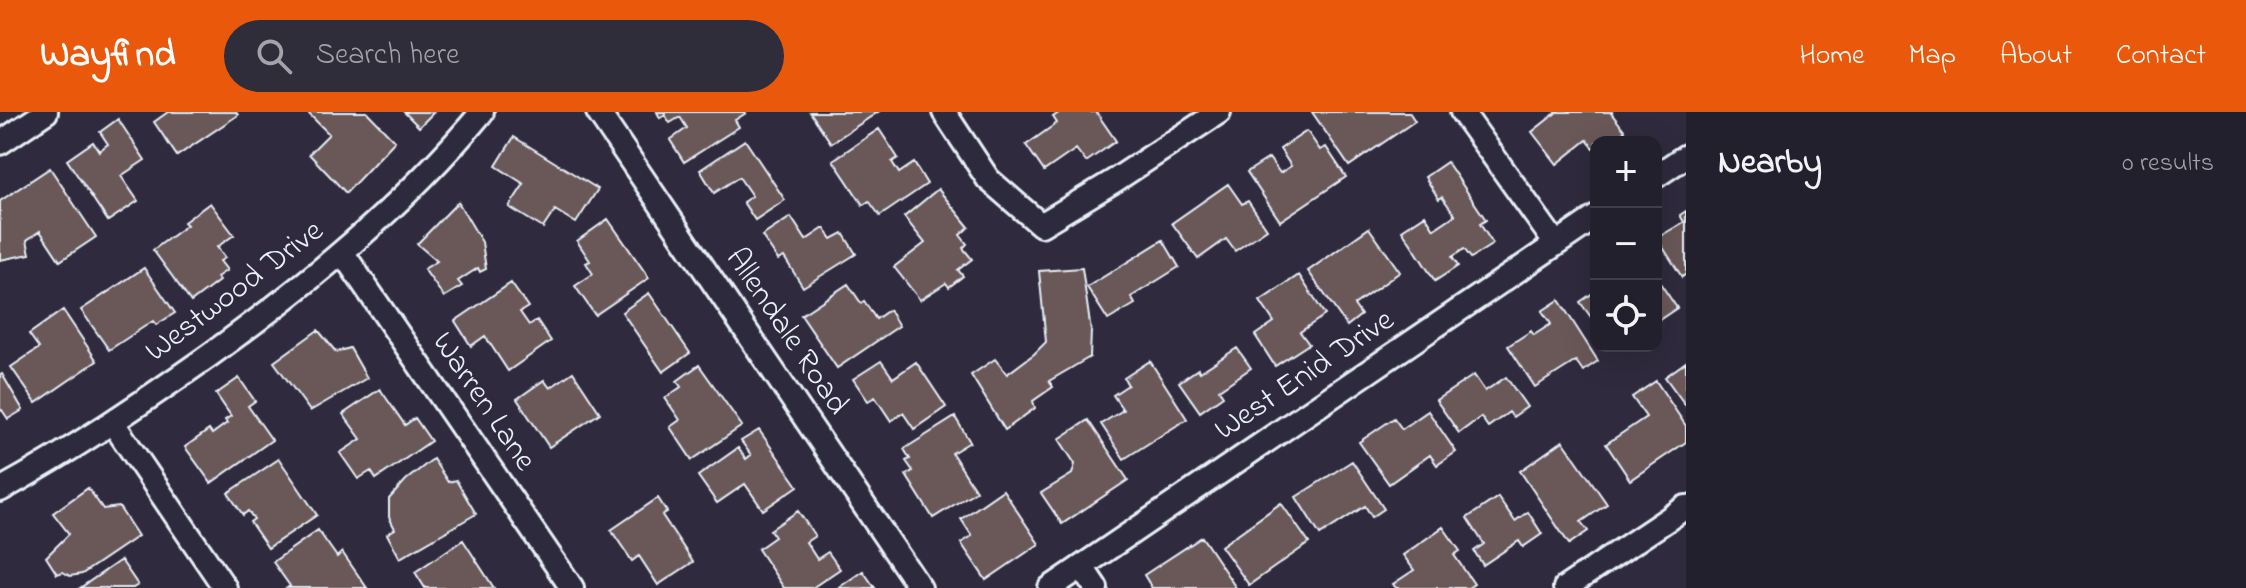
<!DOCTYPE html>
<meta charset="utf-8">
<style>
body{margin:0;font-family:"Indie Flower",sans-serif;background:#2f2d3a;color:#f1f3f6}
.controls{position:absolute;right:24px;top:24px;display:grid;overflow:hidden;border-radius:16px;box-shadow:0 8px 32px #0002}
.controls button{width:72px;height:72px;display:grid;place-items:center;padding:0;border:0;border-bottom:2px solid #403e4a;background:#23202e;color:#f1f3f6;font:40px sans-serif}
.list{margin:0;padding:0;list-style:none}
h2{display:flex;justify-content:space-between;align-items:center;height:104px;margin:0;padding:0 32px;font-size:34px}
h2 small{font-size:26px;font-weight:400;color:#a3a3aa}
.icon{flex:none;width:44px;height:44px;fill:none;stroke:currentColor;stroke-width:2;stroke-linecap:round;stroke-linejoin:round}
.map{position:relative;flex:none;width:1686px;height:476px;overflow:hidden}
header{display:flex;align-items:center;gap:48px;box-sizing:border-box;height:112px;padding:0 40px;background:#ea580c;color:#fff}
header strong{font-size:38px}
nav{display:flex;gap:44px;margin-inline-start:auto;font-size:28px}
.search{width:560px;height:72px;background:#2f2d3a;display:flex;align-items:center;gap:20px;box-sizing:border-box;padding:0 28px;border-radius:44px;color:#a3a3aa;font-size:30px}
main{display:flex}
aside{flex:1;background:#23202e}
.map>svg:first-child{display:block}
</style>
<header>
<strong>Wayfind</strong>
<div class="search"><svg class="icon" aria-label="search" viewBox="0 0 24 24"><circle cx="10" cy="10" r="6"/><path d="M15 15l6 6"/></svg>Search here</div>
<nav><a>Home</a><a>Map</a><a>About</a><a>Contact</a></nav>
</header>
<main>
<div class="map">
<svg width="1686" height="476" viewBox="0 0 1686 476">
<rect width="100%" height="100%" fill="#2f2a3d"/>
<filter id="ink" filterUnits="userSpaceOnUse"><feTurbulence type="fractalNoise" baseFrequency=".0125" numOctaves="2"/><feDisplacementMap in="SourceGraphic" scale="16" xChannelSelector="R" yChannelSelector="G"/><feConvolveMatrix kernelMatrix="1 2 1 2 8 2 1 2 1" color-interpolation-filters="sRGB"/></filter>
<g filter="url(#ink)">
<path fill="#6a5958" stroke="#e8f1f8" stroke-width="2" d="M168 0H236L238 3 177 44 154 10Z
M307 0H367L395 29 346 81 309 42 329 22Z
M404 0H434L419 15Z
M657 0H745L746 1 735 8 739 15 684 50 670 28 687 16 680 5 670 11 665 3 660 6Z
M810 0H878L831 31Z
M1060 0H1096L1116 29 1086 50 1076 37 1044 59 1026 33 1057 11 1053 5Z
M1312 0H1409L1415 9 1349 54Z
M1557 0H1613L1611 1 1625 19 1611 30H1596V39L1587 28 1557 52 1532 20Z
M118 7 145 48 121 64 138 89 108 109 67 48 93 30 99 39 108 32 100 20Z
M879 17 898 46 892 50 899 61 914 51 927 72 880 104 869 89 863 93 833 48Z
M1307 19 1320 38 1326 35 1346 65 1280 109 1247 60 1269 46 1280 61 1291 54 1280 37Z
M514 25 598 77 576 111 555 98 543 116 509 95 524 72 496 54Z
M745 28 785 88 755 108 743 90 752 84 739 65 714 81 700 58Z
M1447 50 1486 108 1480 112 1493 132 1471 146 1464 137 1452 145 1458 154 1435 169 1402 118 1425 103 1434 117 1455 103 1442 85 1439 87 1425 65Z
M50 56 96 125 60 149 40 119 27 128 30 142 0 148V89Z
M1228 72 1242 92 1248 89 1267 117 1235 139 1226 127 1198 147 1172 111Z
M938 77 969 115 960 123 967 132 963 136 972 147 958 158 963 164 949 175 946 171 920 188 894 155 925 131 904 105Z
M458 90 482 130 486 157 480 160 478 156 458 169 462 174 444 185 424 157 437 149 417 132Z
M210 91 234 123 217 135 225 146 220 149 227 158 217 165 219 169 191 190 153 138 187 113 184 110Z
M1686 99V162L1682 165 1657 126 1684 110 1680 103Z
M791 105 806 128 824 116 832 127 843 121 856 142 803 175 784 145 778 148 762 124Z
M608 107 649 166 595 203 575 174 593 162 586 151 590 149 577 129Z
M1369 116 1400 160 1354 193 1361 203 1347 214 1308 159Z
M1163 128 1179 155 1131 185 1135 192 1108 208 1087 175Z
M144 156 175 201 156 213 153 209 109 238 81 198Z
M1082 156 1091 219 1090 245 1049 269 1053 275 1033 289 1035 296 1005 318 971 263 995 247 1007 262 1034 242 1046 230 1039 159Z
M1299 163 1325 203 1300 220 1309 232 1275 254 1255 223 1274 210 1260 189Z
M1656 165 1677 196 1659 208 1656 203Z
M511 171 528 195 520 200 529 213 537 208 551 229 508 259 485 224 471 234 455 209Z
M848 172 861 191 864 189 876 207 889 198 899 214 837 256 801 203Z
M1596 179V212L1580 190Z
M649 181 690 241 663 260 622 200Z
M1559 188 1598 249 1583 259 1576 249 1535 275 1508 234 1531 219 1534 223 1551 212 1542 199Z
M63 198 97 249 36 291 11 255 39 236 29 222Z
M318 218 336 240 350 236 367 266 310 299 274 250Z
M1237 236 1251 256 1219 278 1223 284 1200 300 1179 270 1198 257 1200 260Z
M881 249 893 266 916 250 946 295 914 317 903 301 891 309 875 285 868 289 853 267Z
M1150 249 1187 307 1124 347 1101 312 1123 298 1113 283 1128 273 1124 266Z
M1686 250V294L1665 265Z
M699 253 742 314 692 348 670 315 680 308 665 286 681 275 677 269Z
M573 260 600 301 549 335 517 287 544 268 550 276Z
M2 262 23 298 8 307 2 298 0 299V263Z
M1474 263 1485 279 1506 265 1527 295 1513 305 1509 300 1488 315 1481 305 1459 321 1436 288Z
M239 266 255 289 248 294 272 328 211 371 185 335 209 318 212 322 227 311 225 308 231 304 216 282Z
M1656 269 1686 314V330L1630 368 1606 332 1646 305 1632 285Z
M380 277 405 313 415 306 431 329 376 367 371 359 358 367 340 341 361 327 343 302Z
M1428 299 1456 340 1437 353 1430 343 1389 372 1359 330 1394 306 1402 317Z
M955 305 970 330 952 341 976 379 933 406 906 363 913 359 906 349 910 347 904 337Z
M1088 308 1128 368 1062 412 1041 381 1072 362 1075 352 1059 327Z
M759 318 798 374 763 398 745 372 717 391 698 364 738 336 746 347 751 343 741 329Z
M1563 329 1607 392 1581 410 1588 419 1569 432 1520 359Z
M279 347 317 403 268 436 250 410 254 407 248 399 243 403 228 381Z
M433 347 448 370 456 368 476 402 400 446 387 422 395 417 389 405V387L406 368Z
M1352 349 1384 397 1372 405 1365 394 1320 423 1296 385Z
M88 376 103 397 119 395 138 424 82 462 70 464 63 460 57 462 46 445 69 422 53 401Z
M1003 378 1039 432 986 468 961 431 972 424 961 407Z
M1498 385 1515 409 1528 400 1542 422 1523 435 1519 429 1483 453 1474 439 1484 432 1467 406Z
M658 386 667 400 662 403 693 450 658 473 639 444 632 449 611 418Z
M1281 391 1309 431 1249 473 1221 434Z
M798 399 815 424 806 430 817 447 828 440 840 457 812 476H784L758 437 775 425 770 418Z
M1443 415 1460 439 1454 443 1474 472 1468 476H1396L1393 472 1414 458 1403 443Z
M318 418 337 445 342 440 367 476H287L290 474 273 450Z
M1202 425 1236 476H1152L1144 463Z
M463 428 494 476H425L415 460Z
M121 448 138 473 133 476H80Z
M863 459 875 476H838Z"/>
<g fill="none" stroke-linecap="round" stroke-linejoin="round">
<g stroke="#e8f1f8" stroke-width="28">
<path id="street" d="M598 0 920 476
M944 0 988 67 1041 113 1114 69 1219 0
M1462 0 1556 132
M0 31 46 0
M1656 64 1686 44
M342 140 572 476
M113 311 225 476
M0 378C73 338 142 291 210 243 308 172 404 94 482 0
M1082 455 1096 476
M1050 476 1596 105
M1565 476 1686 395"/>
</g>
<use href="#street" stroke="#2f2a3d" stroke-width="22"/>
</g>
</g>
<g text-anchor="middle" dominant-baseline="central" stroke-width="6" stroke-linejoin="round" paint-order="stroke">
<g font-size="32" fill="#e8f1f8" stroke="#2f2a3d">
<text transform="translate(235 180) rotate(-37)">Westwood Drive</text>
<text transform="translate(786 220) rotate(56)">Allendale Road</text>
<text transform="translate(1305 264) rotate(-34)">West Enid Drive</text>
<text transform="translate(483 290) rotate(56)">Warren Lane</text>
</g>
</g>
</svg>
<div class="controls">
<button>+</button>
<button>−</button>
<button><svg class="icon" aria-label="locate" viewBox="0 0 24 24"><circle cx="12" cy="12" r="6"/><path d="M12 2v4M12 18v4M2 12h4M18 12h4"/></svg></button>
</div>
</div>
<aside>
<h2>Nearby<small>0 results</small></h2>
<ul class="list">
</ul>
</aside>
</main>
